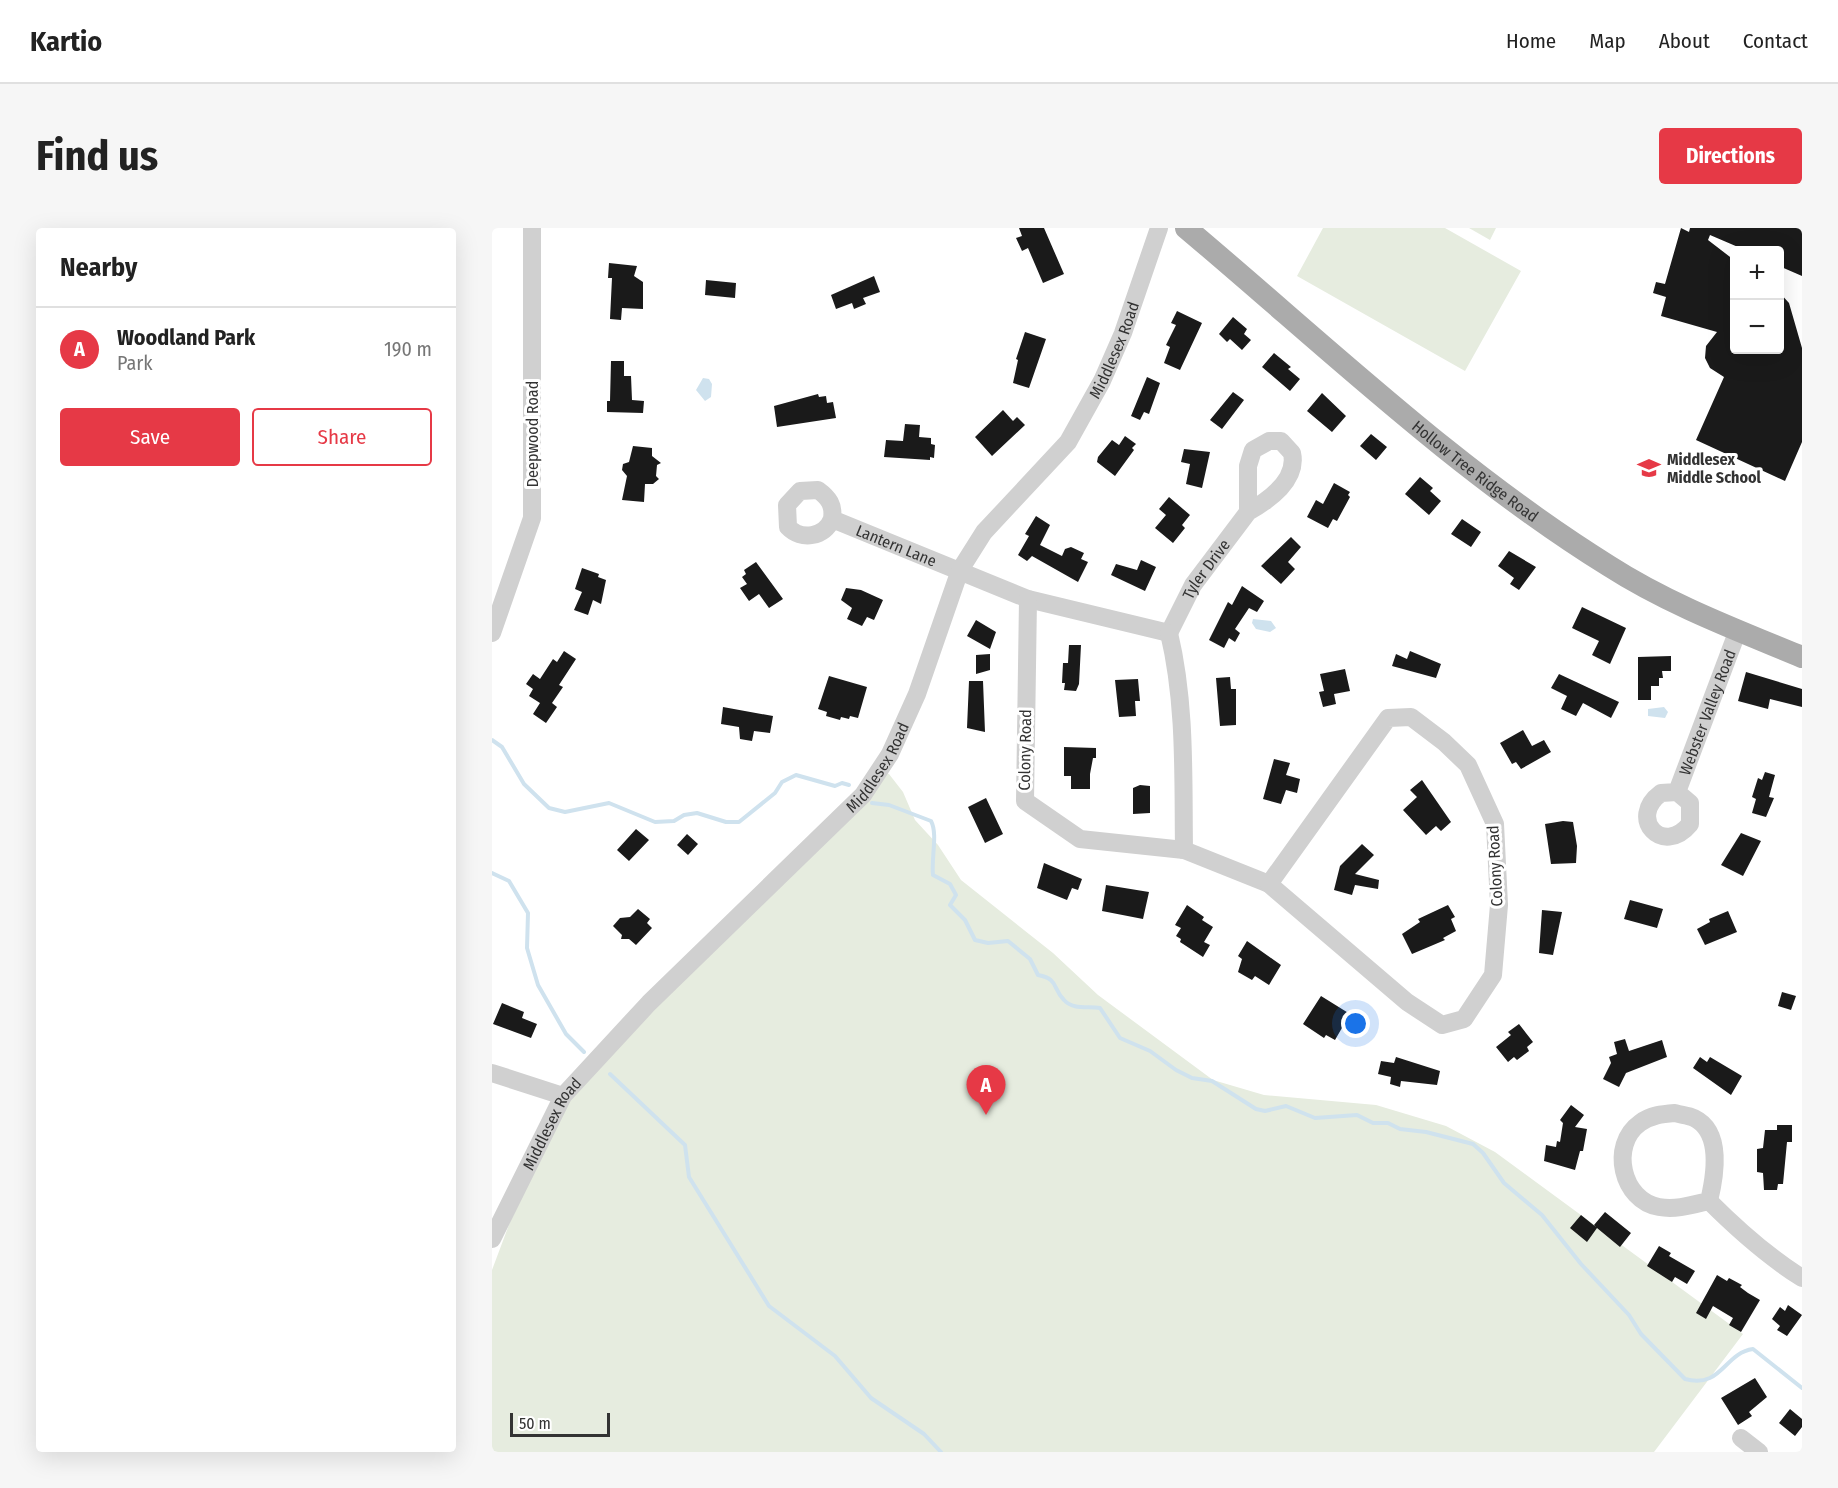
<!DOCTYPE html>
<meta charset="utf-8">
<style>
body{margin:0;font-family:"Fira Sans Condensed",sans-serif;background:#f6f6f6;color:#222}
.controls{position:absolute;right:18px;top:18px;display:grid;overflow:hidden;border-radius:6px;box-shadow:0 6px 24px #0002}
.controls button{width:54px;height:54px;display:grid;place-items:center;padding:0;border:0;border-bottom:2px solid #e0e0e0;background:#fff;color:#222;font:30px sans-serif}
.scale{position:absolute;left:18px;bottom:15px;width:100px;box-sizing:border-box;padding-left:6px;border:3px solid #333;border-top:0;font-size:16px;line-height:21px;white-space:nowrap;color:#333;-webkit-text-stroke:4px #fff;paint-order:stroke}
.you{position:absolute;left:864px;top:796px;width:21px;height:21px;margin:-15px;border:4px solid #fff;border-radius:50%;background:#1a73e8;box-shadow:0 0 0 9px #1a73e833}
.badge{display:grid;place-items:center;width:39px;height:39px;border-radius:50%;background:#e63946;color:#fff;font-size:20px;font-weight:700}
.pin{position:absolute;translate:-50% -50px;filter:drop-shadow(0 2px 3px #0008)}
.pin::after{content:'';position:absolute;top:32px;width:21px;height:18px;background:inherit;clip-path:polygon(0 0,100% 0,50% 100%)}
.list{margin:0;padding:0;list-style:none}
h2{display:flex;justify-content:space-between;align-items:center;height:78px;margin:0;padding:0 24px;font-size:26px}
h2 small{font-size:20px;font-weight:400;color:#767676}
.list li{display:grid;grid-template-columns:39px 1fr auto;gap:18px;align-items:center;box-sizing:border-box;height:84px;padding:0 24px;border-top:2px solid #e0e0e0}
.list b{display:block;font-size:22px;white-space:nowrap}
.list p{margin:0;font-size:20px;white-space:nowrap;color:#767676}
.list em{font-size:20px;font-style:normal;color:#767676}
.actions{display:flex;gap:12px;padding:18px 24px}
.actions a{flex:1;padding:14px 0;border:2px solid #e63946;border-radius:6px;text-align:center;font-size:21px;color:#e63946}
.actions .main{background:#e63946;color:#fff}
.map{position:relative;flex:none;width:1310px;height:1224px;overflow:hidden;border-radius:6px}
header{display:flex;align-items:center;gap:36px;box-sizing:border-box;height:84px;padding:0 30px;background:#fff;border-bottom:2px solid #e0e0e0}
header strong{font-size:28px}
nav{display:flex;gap:33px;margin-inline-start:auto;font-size:21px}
.intro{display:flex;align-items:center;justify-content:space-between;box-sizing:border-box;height:144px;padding:0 36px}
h1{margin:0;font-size:42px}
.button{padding:15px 27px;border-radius:6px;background:#e63946;color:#fff;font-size:21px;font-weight:700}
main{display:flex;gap:36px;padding:0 36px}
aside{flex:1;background:#fff;border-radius:6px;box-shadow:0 6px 24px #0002}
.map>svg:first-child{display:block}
</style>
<header>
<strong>Kartio</strong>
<nav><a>Home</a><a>Map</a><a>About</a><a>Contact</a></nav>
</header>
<div class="intro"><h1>Find us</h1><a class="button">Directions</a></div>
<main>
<aside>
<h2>Nearby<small></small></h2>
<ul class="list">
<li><span class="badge">A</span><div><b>Woodland Park</b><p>Park</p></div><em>190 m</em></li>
</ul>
<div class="actions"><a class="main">Save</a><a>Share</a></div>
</aside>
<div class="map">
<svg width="1310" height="1224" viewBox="0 0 1310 1224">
<rect width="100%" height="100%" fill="#fff"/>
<path fill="#e6ecdf" d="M831 0H953L1029 43 973 143 805 48Z
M977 0H1004L998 12Z
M386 542 397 546 411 564 423 592 446 617 469 652 561 725 606 767 721 852 772 867 884 877 954 898 1003 924 1251 1106 1162 1224H0V1042L21 986 76 873Z"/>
<path fill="#cfe2ee" d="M211 150 217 151 220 156 219 169 213 173 204 162Z
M761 391 779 393 784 400 778 404 764 401 760 395Z
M1172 479 1176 484 1173 490 1156 488V481Z"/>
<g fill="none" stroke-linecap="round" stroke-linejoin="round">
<path stroke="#cfe2ee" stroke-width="4" d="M0 512 10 519 32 556 57 580 73 584 117 575 163 594 182 593 192 587 205 585 234 594H247L283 565 290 554 304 547 343 558 350 555 357 557
M380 575 397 577 439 593C446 606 439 630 441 647L458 656 464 667 458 677 473 692 483 712 496 715 516 713 538 731 546 747C567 751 560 760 572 772 581 782 595 778 608 780L628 810 658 823 684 842 700 850 720 853 764 881 773 883 794 878 823 890 865 887 881 895H896L908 901 934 904 981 916 991 925 1012 955 1050 987 1089 1036 1137 1087 1149 1106 1193 1151C1230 1161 1232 1125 1261 1121L1310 1160
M0 645 17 653 36 685 35 720 46 757 74 806 92 824
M118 846 193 917 197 949 277 1078 343 1128 379 1170 432 1206 449 1224"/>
</g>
<path fill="#1a1a1a" d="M527 0H552L572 46 551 55 536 20 530 23 524 10 530 8Z
M1189 0 1197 4 1198 0H1310V48L1287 38V22H1253L1218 7 1216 12 1242 32V122H1287V64L1297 75 1310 120V214L1293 253 1204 212 1232 149 1218 140 1213 130 1214 118 1225 104 1169 88 1174 69 1161 65 1164 54 1173 56Z
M117 35 145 38 142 48 151 54V81L130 80 129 92 118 91 120 50H116Z
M382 48 388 64 371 70 374 76 362 81 360 75 344 81 339 67Z
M214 52 244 55 243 70 213 67Z
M685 83 710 95 688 142 672 135 678 119 674 117 684 97 679 95Z
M741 89 755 101 752 106 759 112 750 122 738 111 735 114 727 106Z
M533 104 554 111 537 160 521 155 526 132 524 131Z
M782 125 799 139 796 141 808 151 798 163 770 139Z
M119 133H132V148H139L140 172 152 173 151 185 115 184V173H118Z
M655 149 668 155 657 186 652 184 648 192 639 188Z
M741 164 752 172 730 201 718 192Z
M830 165 854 188 840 204 815 183Z
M326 166 327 169 334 168 335 175 341 174 344 190 285 199 282 178Z
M511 182 521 193 525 189 533 197 500 228 483 209Z
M413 196 428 197 427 209 439 210V216L443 217 442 230 438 229V232L392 229 394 212 411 213Z
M879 206 895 219 884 232 868 218Z
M633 208 644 216 640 220 642 222 623 248 605 234 606 229 620 212 627 217Z
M141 218 160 220V228L169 235 165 237 164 248 167 251 161 256H153L152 274 130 272 135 248 130 242 131 236 137 234Z
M692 221 718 224 710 260 694 256 698 236 689 234Z
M928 249 941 260 938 263 949 273 937 287 913 266Z
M842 255 858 264 856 267 858 269 845 293 841 291 836 300 815 289 824 272 831 276Z
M677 269 698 287 690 297 693 300 681 315 663 300 674 287 667 281Z
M544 288 558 297 548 317 570 328 573 321 579 319 592 325 589 331 596 334 586 354 540 328 535 333 526 327 537 308 533 306Z
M970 291 989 304 979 319 959 306Z
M799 309 809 319 796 334 803 341 789 356 769 338Z
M1017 323 1044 339 1027 362 1018 356 1022 350 1006 338Z
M649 332 664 339 653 363 619 347 624 336 645 342Z
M264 334 291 371 277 380 267 366 257 373 248 360 255 356 250 349 254 346 252 342Z
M90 340 107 346 106 349 114 352 109 376 101 372 96 387 82 382 90 364 83 361Z
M750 358 772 373 765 384 757 380 743 401 748 405 743 414 737 410 732 420 717 412 736 374 740 377Z
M354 360 369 362 391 372 382 392 375 389 370 398 355 391 360 380 349 372Z
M1090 379 1134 400 1118 436 1100 427 1107 413 1080 400Z
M484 392 504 404 498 421 475 408Z
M577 417H589L587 456 584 463 572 462 573 455H570L571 435H576Z
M72 423 84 431 67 457 71 459 60 475 65 479 54 495 41 486 48 475 37 468 41 461 34 456 41 446 48 451 61 431 65 434Z
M918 423 949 436 944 450 900 438 904 426 915 431Z
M498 426V442L484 446V427Z
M1179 428V443H1170L1171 450H1167V458H1159V472H1146V429Z
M853 441 858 463 842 466 844 476 831 479 827 464 832 463 828 446Z
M1254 444 1310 461V479L1278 471 1276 481 1246 473Z
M1067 446 1127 474 1119 490 1091 475 1084 488 1069 481 1075 468 1059 460Z
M337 448 375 459 366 490 358 488 357 491 349 489 348 492 334 488 335 484 326 481Z
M738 449 739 461H744V497L728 498 724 450Z
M646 451 648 473H643L644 488 627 489 623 452Z
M477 453H491L493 504 475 500Z
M231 479 281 488 278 505 262 503 260 513 248 511 247 499 229 496Z
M1031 502 1040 518 1052 512 1059 524 1029 541 1024 534 1020 536 1008 515Z
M572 519 604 520V530H601L598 546V561H579V548H572Z
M782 531 798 535 794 547 808 551 805 565 794 562 789 576 771 571Z
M1273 544 1283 547 1277 569 1282 570 1274 589 1260 585 1264 571 1260 569 1266 550 1270 552Z
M930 552 959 594 949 603 944 598 934 607 911 582 925 569 918 562Z
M648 557 658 558V585L641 586V560Z
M494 570 511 606 493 615 476 579Z
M1071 593 1081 594 1085 618 1084 635 1059 636 1053 596Z
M144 601 157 612 137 633 125 622Z
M1249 605 1269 613 1251 648 1229 637Z
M195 606 206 616 196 627 185 617Z
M870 616 882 627 863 646 887 652 886 661 863 657 860 667 842 662 848 638Z
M552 635 590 651 586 662 580 660 575 672 545 660Z
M614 657 657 664 651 691 610 683Z
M1138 672 1171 681 1165 700 1132 691Z
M695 677 712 689 710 692 721 699 712 714 718 717 711 729 688 714 689 711 684 708 689 700 683 697Z
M956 677 963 689 959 691 964 703 951 710 953 712 920 726 910 706 928 694 926 691Z
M146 681 158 691 155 695 160 700 144 717 137 711H129L130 707 121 698 128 690 138 689Z
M1050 682 1070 684 1061 727 1047 725Z
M1236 683 1245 704 1213 717 1205 701 1218 694 1217 691Z
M755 713 789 737 777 757 763 748 760 752 746 744 750 731 746 728Z
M1290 764 1304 768 1299 782 1286 778Z
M829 768 858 786 843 812 834 807 832 810 811 796Z
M10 775 32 784 30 790 45 796 39 810 1 796Z
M1027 796 1041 814 1035 819 1037 823 1025 832 1022 829 1016 834 1004 819 1019 807 1016 804Z
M1133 811 1137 823 1170 812 1175 829 1134 845 1127 859 1111 851 1119 835 1117 829 1125 826 1122 814Z
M904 829 948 843 945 857 909 853 908 859 898 856 899 849 886 846 889 833 902 835Z
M1208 829 1215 834 1218 829 1250 848 1239 867 1201 840Z
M1079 877 1092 887 1083 899 1095 901 1091 923H1088L1083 942 1052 933 1054 917 1064 919 1065 913 1068 914 1071 895 1068 892Z
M1285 897H1300V914H1295L1291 956H1286L1285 962H1272L1271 945 1265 944V921L1271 920 1273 902H1285Z
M1113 984 1139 1005 1128 1019 1105 1000 1095 1014 1078 1000 1089 987 1104 999 1102 997Z
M1167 1018 1179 1025 1177 1028 1203 1043 1195 1056 1183 1049 1180 1054 1155 1038Z
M1225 1047 1235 1053 1237 1050 1250 1057 1248 1059 1256 1065 1268 1072 1249 1104 1237 1097 1241 1090 1221 1078 1214 1091 1204 1085Z
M1296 1077 1310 1087 1295 1108 1285 1102 1288 1098 1280 1091 1288 1079 1293 1083Z
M1263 1150 1275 1169 1257 1184 1260 1188 1246 1197 1229 1170Z
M1298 1181 1310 1191V1199L1303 1208 1287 1195Z"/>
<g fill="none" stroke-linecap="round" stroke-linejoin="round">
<g stroke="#d0d0d0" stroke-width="18">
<path id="s1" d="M340 291C342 277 337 270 326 262L308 263 295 277 296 299C309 313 333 309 340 291L536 371 677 405"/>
<path d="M536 371 533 573 588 611 692 622 777 656"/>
<path d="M0 405 40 290V0"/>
<path id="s2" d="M677 405 701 357 756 284V238L761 222 777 213H789L800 225C806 252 777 272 756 284"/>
<path d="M677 405C694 476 691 550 692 622"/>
<path d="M919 489 952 514 976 537 1003 596 1007 677 1001 747 972 791 950 797 915 774 777 656 896 490Z"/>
<path id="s3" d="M1185 564 1169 565C1135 590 1171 629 1198 596V575L1185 564 1246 402"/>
<path d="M0 845 71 868"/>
<path d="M1183 885C1189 887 1196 887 1202 890 1231 904 1223 948 1217 973 1200 977 1184 982 1167 979 1130 973 1117 917 1148 895 1159 887 1170 886 1183 885Z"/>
<path d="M1217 973C1246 1002 1275 1028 1310 1050"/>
<path id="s4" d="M0 1011 71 868 157 775 371 567 398 526 425 466 468 342 492 304 576 214 610 153 631 105 667 0"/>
<path d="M1249 1210 1267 1224"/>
</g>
<path stroke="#ababab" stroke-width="22" id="s5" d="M694 0C832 116 964 243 1117 338 1176 376 1245 402 1310 429"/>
</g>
<defs>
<g id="school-bare" transform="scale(1.8)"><path d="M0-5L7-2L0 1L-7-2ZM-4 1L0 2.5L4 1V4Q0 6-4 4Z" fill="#e63946" stroke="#fff" stroke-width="2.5" paint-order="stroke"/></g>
</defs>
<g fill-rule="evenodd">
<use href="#school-bare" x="1157" y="240"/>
</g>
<g text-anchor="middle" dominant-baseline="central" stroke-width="6" stroke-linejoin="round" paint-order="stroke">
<g font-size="16" fill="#333" stroke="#fff">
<text stroke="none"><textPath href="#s4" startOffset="1102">Middlesex Road</textPath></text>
<text transform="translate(40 206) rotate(-90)">Deepwood Road</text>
<text stroke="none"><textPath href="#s5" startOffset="378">Hollow Tree Ridge Road</textPath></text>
<text stroke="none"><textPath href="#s1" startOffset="216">Lantern Lane</textPath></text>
<text stroke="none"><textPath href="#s2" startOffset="74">Tyler Drive</textPath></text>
<text stroke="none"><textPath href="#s3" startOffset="226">Webster Valley Road</textPath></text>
<text transform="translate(533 522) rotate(-89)">Colony Road</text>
<text stroke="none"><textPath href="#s4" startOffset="616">Middlesex Road</textPath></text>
<text transform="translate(1003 638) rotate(-93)">Colony Road</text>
<text stroke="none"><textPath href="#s4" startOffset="130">Middlesex Road</textPath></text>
</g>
<g font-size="16" font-weight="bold" fill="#333" stroke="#fff" text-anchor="start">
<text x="1175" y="231">Middlesex<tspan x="1175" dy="18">Middle School</tspan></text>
</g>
</g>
</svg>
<div class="controls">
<button>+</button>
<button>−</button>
</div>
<div class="scale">50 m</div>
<div class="you"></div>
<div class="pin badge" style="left:494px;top:887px">A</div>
</div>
</main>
